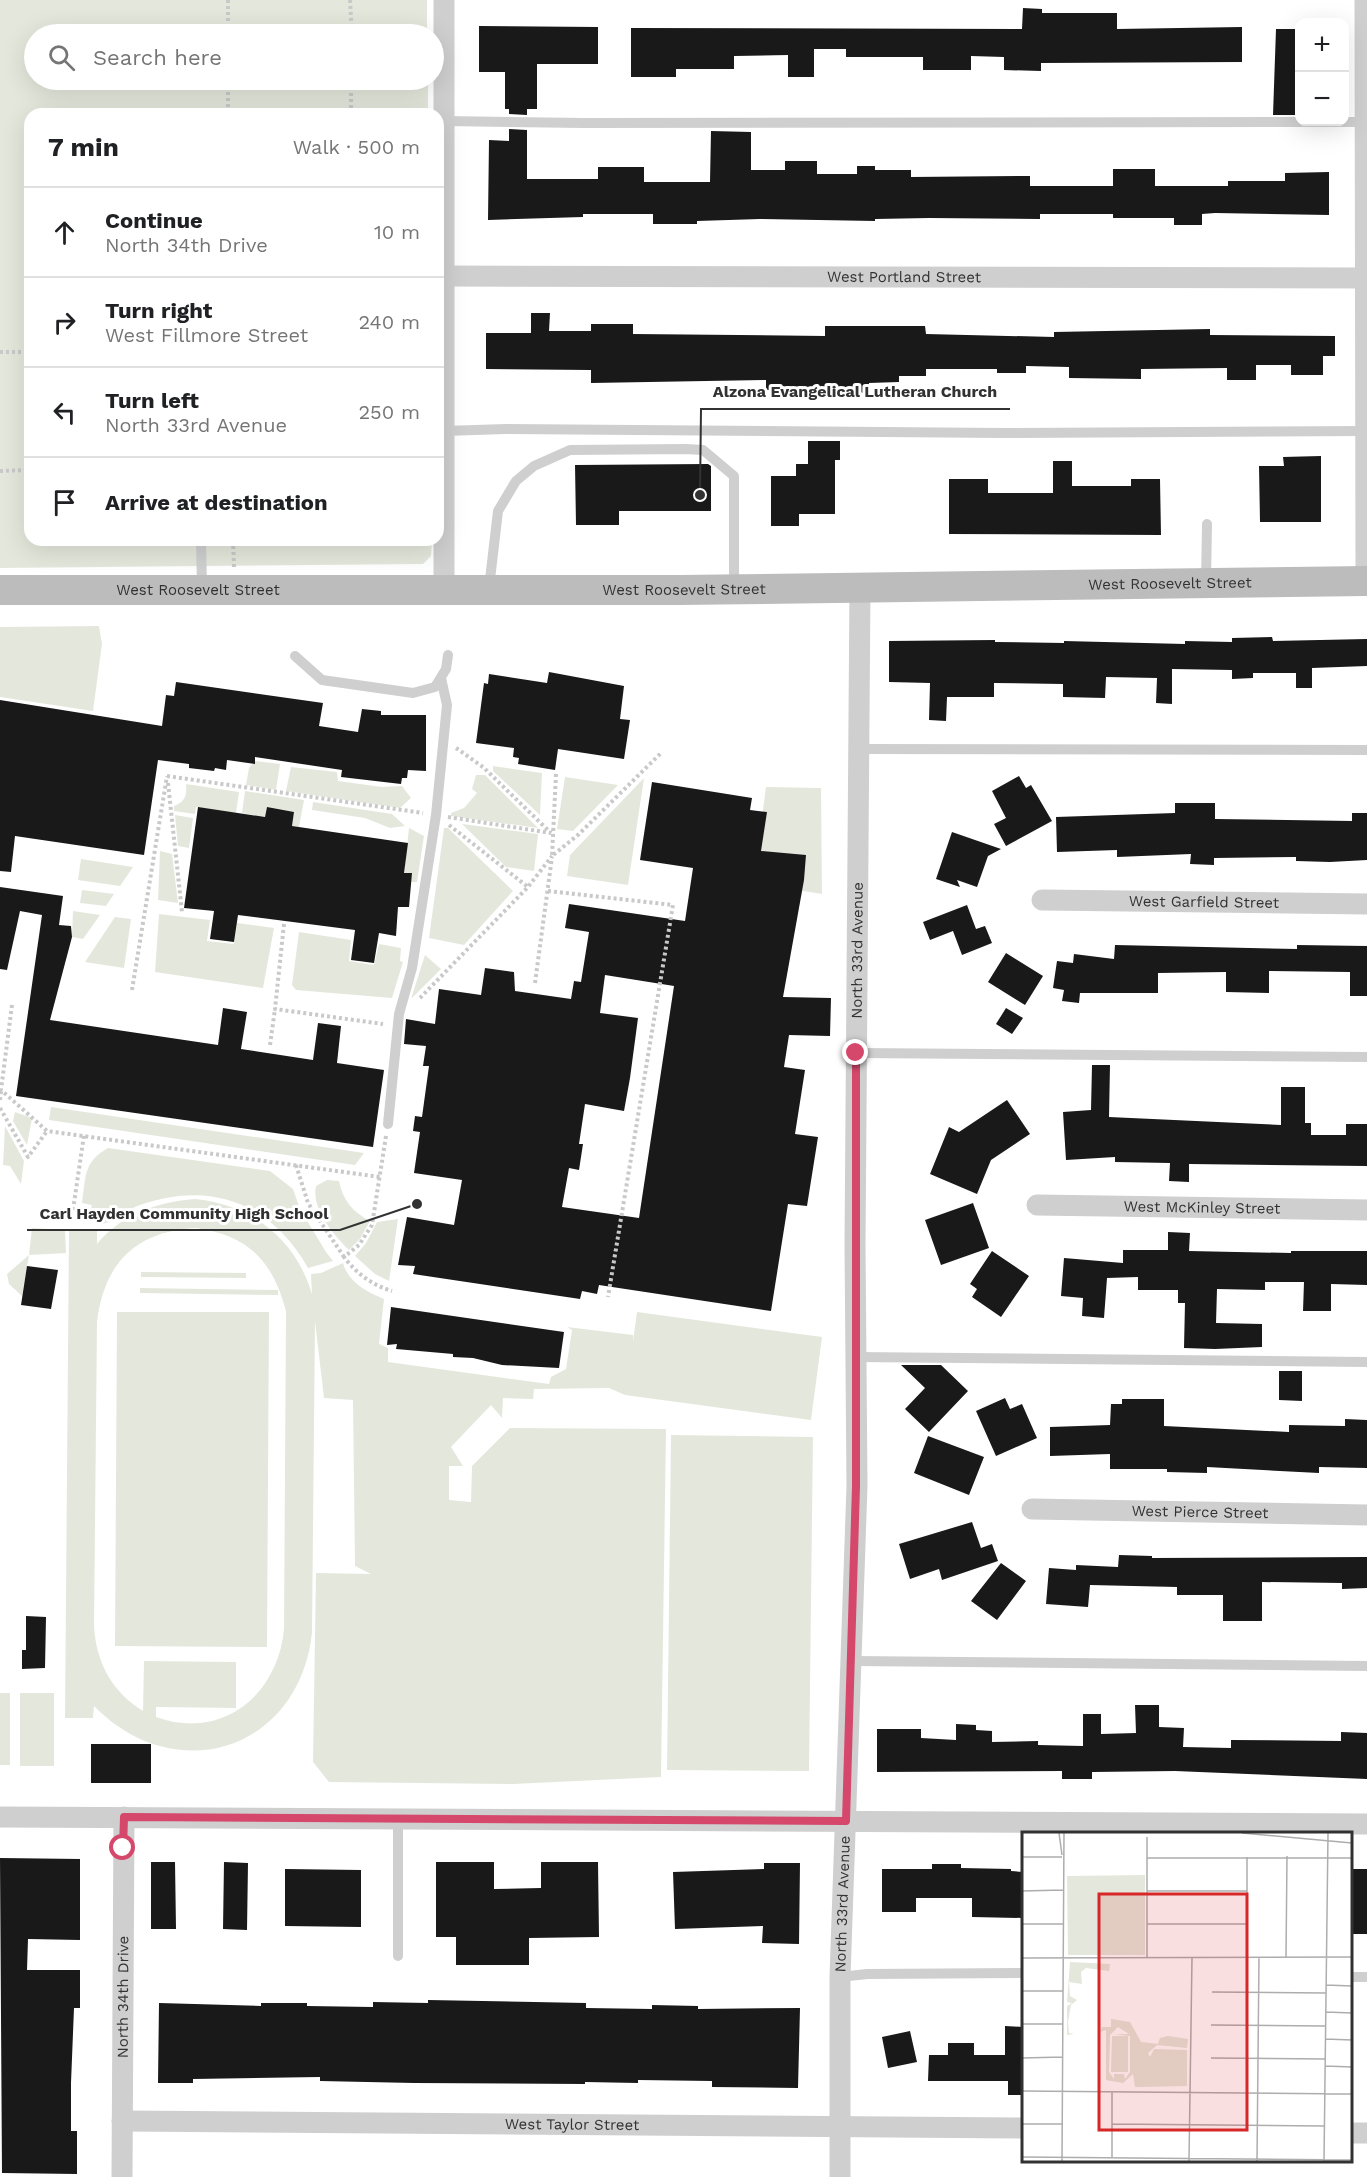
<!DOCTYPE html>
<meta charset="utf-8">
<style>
body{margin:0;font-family:"Work Sans",sans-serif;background:#f6f6f6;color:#202124}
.controls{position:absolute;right:18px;top:18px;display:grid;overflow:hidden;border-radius:12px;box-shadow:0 6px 24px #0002}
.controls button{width:54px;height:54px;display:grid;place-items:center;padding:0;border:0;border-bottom:2px solid #e0e0e0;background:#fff;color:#202124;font:30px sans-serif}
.stop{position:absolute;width:18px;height:18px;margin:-14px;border:4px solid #d5476b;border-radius:50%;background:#fff}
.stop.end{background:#d5476b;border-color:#fff;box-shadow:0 2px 6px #0008}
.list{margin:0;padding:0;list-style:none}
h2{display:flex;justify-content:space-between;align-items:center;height:78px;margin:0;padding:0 24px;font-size:26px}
h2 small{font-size:20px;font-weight:400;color:#757577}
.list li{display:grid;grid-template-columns:39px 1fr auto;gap:18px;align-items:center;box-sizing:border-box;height:90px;padding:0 24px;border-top:2px solid #e0e0e0}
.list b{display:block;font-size:22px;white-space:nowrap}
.list p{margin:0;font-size:20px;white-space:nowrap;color:#757577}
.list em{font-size:20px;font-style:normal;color:#757577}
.icon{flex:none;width:33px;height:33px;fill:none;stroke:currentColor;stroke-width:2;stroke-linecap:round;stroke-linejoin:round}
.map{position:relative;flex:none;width:1367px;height:2177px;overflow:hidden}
.search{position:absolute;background:#fff;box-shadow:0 6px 24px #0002;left:24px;top:24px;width:420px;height:66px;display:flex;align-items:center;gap:15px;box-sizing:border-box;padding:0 21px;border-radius:33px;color:#757577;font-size:22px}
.panel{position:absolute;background:#fff;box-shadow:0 6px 24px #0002;left:24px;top:108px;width:420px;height:438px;border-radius:18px}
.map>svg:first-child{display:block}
</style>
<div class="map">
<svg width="1367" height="2177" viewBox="0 0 1367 2177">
<rect width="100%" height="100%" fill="#fff"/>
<path fill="#e4e8dc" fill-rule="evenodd" d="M0 0H427V34H34V80H428V114H30V540H432L431 556 423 564 0 568Z
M99 626 102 644 93 711 0 697V627Z
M255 761 280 764 276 790 246 785 249 768Z
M493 766 542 773 540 815 493 771Z
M291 767 337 772 338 781 382 787 402 786 411 798 400 808 286 791Z
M476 775H485L538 828 451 816V813L464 808 477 793 472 789Z
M565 777 618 785 573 831 557 829Z
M644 778 628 885 567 876 570 855Z
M186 784 239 792 236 813 196 807 195 814 174 811V806C185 802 187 796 186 784Z
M766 787 821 788 822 894 753 883Z
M245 791 304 800 299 827 292 826 294 812 267 807 265 817 242 813Z
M313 802 392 814 405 826 390 828 365 818 312 810Z
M175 815 193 818 189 848 178 846Z
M462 824 538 834 534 871 506 867Z
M409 828 424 836 417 882H411L412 873H404Z
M444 828H448L513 891 464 945 429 938Z
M160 851 172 854 178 903 158 900Z
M81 859 133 867 120 886 78 880Z
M82 890 114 894 106 906 80 903Z
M73 911 100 915 83 939 72 937Z
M159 914 210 920 207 941 234 944 237 923 274 928 263 988 155 972Z
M115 917 131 919 124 968 85 962Z
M299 932 351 940 349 961 374 965 379 944 401 948 400 961 403 962 392 998 296 990 292 985Z
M425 955 441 969 411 999Z
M51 1107 364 1153 355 1165 49 1120Z
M15 1112 32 1118 27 1145 13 1121Z
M5 1126 24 1161 21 1184 10 1166 3 1165Z
M108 1148 270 1171 293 1189 300 1209 326 1252 333 1261 308 1268C272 1204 212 1181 143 1204 126 1209 115 1223 97 1225L99 1214 90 1213 92 1205 82 1203C86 1177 83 1162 108 1148Z
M327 1180 339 1181C343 1201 353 1212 370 1221L360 1239 349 1250C334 1235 311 1209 316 1186Z
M195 1199C252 1205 295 1238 312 1294L311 1274 321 1273 343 1263C348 1282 367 1292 384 1299L379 1344 388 1348V1362L549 1384 551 1377 566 1369 572 1330 567 1327 633 1335V1341L637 1312 822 1337 811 1420 625 1395 609 1388 534 1389 533 1399 503 1398 502 1418 491 1405 451 1447 463 1466H449V1500L471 1502 472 1466 510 1428 666 1429 661 1777 513 1784 329 1782 313 1762 316 1573 371 1574 355 1566 353 1400 324 1398 315 1321 312 1633C299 1751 175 1789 94 1706L93 1718H65L69 1230H97V1244C122 1214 157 1202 195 1199ZM196 1228C249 1236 272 1260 286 1311L284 1629C278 1695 222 1741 156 1717V1707L236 1708V1662L144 1661 143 1711C112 1692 96 1662 94 1626L97 1322C104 1263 136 1231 196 1228Z
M398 1219 389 1281 375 1274 355 1256 366 1243 377 1222Z
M32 1228 65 1230 66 1253 29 1255 22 1296 9 1284 7 1274 29 1255Z
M141 1272 246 1273V1278L141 1277Z
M140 1288 278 1290V1295L140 1293Z
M117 1312H269L267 1647 115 1646Z
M671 1435 813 1437 809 1771 667 1770Z
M0 1693H10V1765H0Z
M20 1693H54V1766H20Z"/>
<path fill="#191919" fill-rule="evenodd" d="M1023 8 1042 9V13H1117V29L1242 27V62L1041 63V71L1004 70V57L971 56V70H923V57H846V49H814V77H788V55L734 56V69H676V77H631V28L1022 29Z
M479 26 598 27V64H537V109H527V115L509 114V109H505V72H479Z
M1276 29H1299V115H1273Z
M509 129 527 130V179H598V167H644V182H710L711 131 751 132V170H785V161H817V174H857V166H875V170H911V177L1030 176V186H1113V169H1155V186H1228V181H1285V173L1329 172V215L1215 213 1202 214V225H1174V218H1113V214H1040V219L929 218 875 219V221L760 219 697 221V224H653V214H583V217L488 220 489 140 509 141Z
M531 313H550L549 331H591V324H633V334L825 336V326H925L926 334 1054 337V332L1210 329V335L1335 336V356H1323V375H1291V365H1256V380H1227V368L1141 369V379L1069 378V367L1026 366V373H997V369H926V376H899V382L869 383V393L766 390V380L591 383V370L486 369V333H531Z
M808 441H840V460H835V514H799V526H771V476H796V464H808Z
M1321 456V522H1260L1259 466H1284L1283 457Z
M1053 461H1072V486H1131V479H1160L1161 535 949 534V479H988V493H1053Z
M708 464 711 466V511H619V525H576L575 465Z
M1272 637 1273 641 1367 639V666L1312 668V688H1296V673H1253V678L1232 679V670L1172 669V704L1156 703 1157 678 1106 677 1105 698 1063 697V684L994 683V697H947L946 721 929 720 930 683 889 682V641L995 640V642L1064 643V641L1185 644V641L1232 642V638Z
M549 672 624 686 620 719 630 720 624 759 558 749 555 770 518 764 519 758 513 757 514 748 476 743 484 683 488 684 489 674 547 683Z
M176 682 323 703 319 726 358 732 362 709 381 711V715H426V771L408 770 407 778H402L401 784 341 777 342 770 255 757V764L227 760 226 770 215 768 214 771 189 768V764L158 760 144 855 15 836 11 872 0 871V700L162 726 166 695 174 696Z
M1019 776 1026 788 1031 785 1052 821 1006 846 994 824 1006 818 992 791Z
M652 782 752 798 750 810 767 812 761 851 806 855 804 880 783 997 831 998 830 1036 789 1035 784 1067 805 1070 795 1134 818 1137 807 1206 788 1204 771 1311 599 1285 597 1294 582 1291 580 1299 413 1274 415 1266 398 1265 407 1217 454 1225 462 1180 414 1173 420 1132 413 1131 415 1116 422 1117 429 1066H423L426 1046 404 1044 406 1019 435 1024 439 989 481 995 485 968 514 972 515 991 571 999 574 981 581 982 589 932 565 928 569 904 685 921 693 868 640 860ZM605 975 674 986 639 1218 562 1207 569 1168 579 1170 583 1144H579L585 1104 624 1111 630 1078 638 1018 600 1013Z
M1175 803H1215V819L1352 821V813H1367V860L1330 862 1296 861V857L1214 858V865L1190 864 1191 854 1117 857V850L1057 852 1056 817 1175 813Z
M198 807 265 817 267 807 294 812 292 826 408 843 404 873H412L409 907H398L396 936 379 933 374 963 351 960 355 930 238 915 234 942 210 939 214 911 184 908Z
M952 832 1001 849 988 856 977 887 957 880 960 887 936 879Z
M0 887 63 896 59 925 71 926 72 937 50 1020 218 1045 223 1008 247 1012 241 1049 313 1060 318 1023 341 1026 337 1063 384 1070 373 1147 16 1096 42 915 20 911 7 970 0 969Z
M967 905 976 929 985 926 992 943 962 955 953 931 930 940 923 922Z
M1115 945 1297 949V945L1367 946V996H1350V972L1269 971V993L1226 992V972L1158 973V993H1080L1079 1003 1062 1001 1064 990 1053 988 1057 961 1073 963 1074 954 1114 959Z
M1006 953 1043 976 1025 1005 988 982Z
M1006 1008 1023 1018 1012 1034 996 1024Z
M1092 1065H1110L1109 1117 1281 1125V1087H1305V1123H1311V1135H1346V1124H1367V1166L1189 1164V1182L1169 1181 1170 1163 1115 1162V1157L1066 1160 1063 1112 1091 1110Z
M1007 1100 1030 1134 991 1160 977 1194 930 1174 949 1127 959 1132Z
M973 1203 989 1248 941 1265 925 1220Z
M1168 1232 1190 1233 1189 1251 1291 1253V1251H1367V1285L1331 1284V1311H1303L1304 1282H1265V1290L1217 1289 1216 1323 1262 1324V1347L1215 1349 1184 1348 1185 1303H1178V1290H1138V1277L1107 1278 1104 1318 1082 1316 1083 1298 1061 1296 1064 1258 1123 1263V1250H1168Z
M992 1251 1029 1276 1001 1317 972 1297 977 1289 970 1284Z
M27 1266 58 1270 51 1309 21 1305Z
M391 1307 564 1332 559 1368 502 1365 473 1358 453 1357V1354L396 1349 397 1344 387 1345Z
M901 1365H941L968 1391 929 1432 905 1409 925 1388Z
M1279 1371H1302V1401L1279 1400Z
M1005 1398 1010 1409 1022 1404 1037 1438 996 1456 976 1411Z
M1122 1399H1164V1426L1289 1432V1425L1345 1426V1419L1367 1420V1468L1319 1467V1473L1207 1467V1473L1167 1472V1469H1110V1454L1050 1456V1427L1110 1425 1111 1404H1122Z
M928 1436 984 1457 969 1495 914 1473Z
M972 1522 981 1548 992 1544 998 1561 942 1580 939 1569 910 1579 899 1544Z
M1119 1555 1152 1556V1558L1367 1557V1588L1342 1589V1583L1262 1582V1621H1223V1595H1177V1587L1090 1585 1088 1607 1046 1604 1049 1568 1076 1570V1565L1118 1567Z
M1001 1563 1026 1581 997 1620 971 1601Z
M26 1616 46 1617 45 1668 22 1669V1650H26Z
M1135 1705H1159V1727L1184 1728 1183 1747 1231 1748V1740L1341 1741V1732L1367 1733V1779L1175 1771 1092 1772V1779H1062V1771L877 1772V1729H921V1738L956 1740V1724L976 1725V1730L992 1731V1742L1038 1741V1745L1083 1746V1714H1101V1734L1136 1733Z
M91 1744H151V1783H91Z
M0 1858 80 1859V1940L28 1939 27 1970H80V2008H74L71 2083V2131H77V2174L2 2173Z
M151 1862H175L176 1929H151Z
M224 1862 248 1863 247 1930 223 1929Z
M436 1862H494V1889L541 1888V1862H598L599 1937 529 1938V1965H456V1937H436Z
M764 1863H800L799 1944 762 1943 763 1926 675 1929 673 1872 764 1869Z
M932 1864H961V1868L1011 1869V1871L1023 1872V1918L972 1917V1898H916V1912H882V1869H932Z
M285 1869 361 1870V1927L285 1926Z
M1350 1869H1367V1934H1350Z
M428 2000 586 2003V2008L652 2009V2005L698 2006V2009L800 2008 798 2088 712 2087V2081L638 2080V2083L585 2082V2084L414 2083 320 2081V2077L193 2079V2083H158L159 2003 261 2006V2003H307V2006L373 2007V2002L428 2003Z
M1005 2026 1023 2027V2095H1008V2081H928L929 2055H948V2043H974V2055H1005Z
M910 2031 917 2062 888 2068 882 2037Z"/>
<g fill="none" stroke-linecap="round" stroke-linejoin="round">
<path stroke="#c9c9c9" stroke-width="4" stroke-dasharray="3 3" stroke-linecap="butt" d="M228 0V34
M350 0 352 34
M228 80V114
M351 114V80
M0 352H30
M0 471 30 470
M233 540 234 567
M456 748 483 767 551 833
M556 774 552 856 579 834 661 753
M167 776 423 813
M168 783 182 912
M448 817 551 833
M449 825 528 887
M548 891 673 905 608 1297
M284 924 275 1009 383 1024
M535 983 552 857
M132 990 167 776
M420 998 528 887 552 856
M12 1005 1 1090 47 1131 380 1177
M270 1045 275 1009
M0 1100 1 1091
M0 1108 28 1157 47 1131
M386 1136 372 1225 359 1245 344 1257C356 1273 372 1285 392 1291
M296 1165 308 1203 344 1257
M73 1210 84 1135"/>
<path stroke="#cfcfcf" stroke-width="10" d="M444 121 584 123 1365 122
M444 431 506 429 1003 433 1365 431
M201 540 202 589
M1206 582 1207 524
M489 588 498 511 516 481 534 466 570 450 686 449 703 450 734 476V588
M295 656 322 680 413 693 435 687 446 669 448 655
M859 749 1367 750
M856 1053 1367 1057
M388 1124 399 1014 412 968 436 815 447 705 441 678
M855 1357 1367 1362
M851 1661 1367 1666
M398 1956V1819
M840 1977 867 1974 1024 1973
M1350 1977H1367"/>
<g stroke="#cfcfcf" stroke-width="21">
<path d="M444 0V590"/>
<path d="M1365 0 1366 581"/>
<path id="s1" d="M444 276 1365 278"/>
<path id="s2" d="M1042 900 1367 904"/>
<path id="s3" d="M1037 1205 1367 1210"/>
<path id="s4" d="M1032 1509 1367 1515"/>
<path d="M0 1817 1367 1824"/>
<path id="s5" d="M122 2121 1024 2128"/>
<path d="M1350 2133H1367"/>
<path id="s6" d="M122 2177 124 1817"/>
<path id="s7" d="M840 2177V1977L857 1486 855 1244 860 586"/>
</g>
<path stroke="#bcbcbc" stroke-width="30" id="s8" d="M0 590H679L1367 581"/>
</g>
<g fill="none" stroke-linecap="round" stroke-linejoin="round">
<path stroke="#d5476b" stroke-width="8" d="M123 1848 124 1817 846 1821 856 1486V1053"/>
</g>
<g text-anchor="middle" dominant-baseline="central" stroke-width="6" stroke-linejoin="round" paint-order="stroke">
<g font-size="15" fill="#323232" stroke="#fff">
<text stroke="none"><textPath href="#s1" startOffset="460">West Portland Street</textPath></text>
<text stroke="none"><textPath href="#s8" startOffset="1170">West Roosevelt Street</textPath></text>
<text stroke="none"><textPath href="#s8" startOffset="684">West Roosevelt Street</textPath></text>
<text stroke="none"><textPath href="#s8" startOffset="198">West Roosevelt Street</textPath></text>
<text stroke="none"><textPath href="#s2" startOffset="162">West Garfield Street</textPath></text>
<text stroke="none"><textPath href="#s7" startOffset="1227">North 33rd Avenue</textPath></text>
<text stroke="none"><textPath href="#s3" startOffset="165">West McKinley Street</textPath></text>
<text stroke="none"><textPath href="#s4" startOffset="168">West Pierce Street</textPath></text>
<text stroke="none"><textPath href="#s7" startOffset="273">North 33rd Avenue</textPath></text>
<text stroke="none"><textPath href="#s6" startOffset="180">North 34th Drive</textPath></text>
<text stroke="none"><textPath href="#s5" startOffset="450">West Taylor Street</textPath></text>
</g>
</g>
<g transform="translate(1022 1832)">
<rect width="330" height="330" fill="#fff"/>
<path d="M123 43V123H46L45 44ZM48 130 88 132 87 139 64 136 59 140 60 152 47 150 48 164 55 168 49 173 46 190 47 201 52 202 45 203V174L50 171 45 170ZM89 187 108 190 119 210 136 212 138 206 146 204 166 207 165 216 135 213 126 221 128 225 132 217 165 218V254L113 255 111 242 101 251 84 248V198L78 200 80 195H89ZM96 195 107 202H92L108 204V240L103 247 102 242H92V247L87 240 88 203ZM90 204H106V240H89Z" fill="#e4e8dc" fill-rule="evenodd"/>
<path fill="none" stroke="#adadad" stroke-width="1.5" d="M37 1 40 23M220 1 330 11M125 5V126M0 25H40M225 25V125M125 26H330M0 59 41 58M125 59H225M0 92H41M125 92H225M264 125 265 24M0 126 330 125M304 153 330 154M0 159H41M190 160 304 161M304 180 330 181M0 192H41M189 193 303 194M303 207 330 208M0 226 41 225M189 226 303 227M303 234 330 235M0 259 330 262M0 292H41M90 292 302 294M0 325 330 328M90 325V259M40 329 42 1M167 329 170 126M235 329 237 125M302 329 306 1"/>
<path fill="#d62828" fill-opacity="0.15" stroke="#d62828" stroke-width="3" d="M77 62H225V298H77Z"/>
<rect width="330" height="330" fill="none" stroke="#323232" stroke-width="3"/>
</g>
<path fill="none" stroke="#323232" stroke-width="2" d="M700 495L701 409H1010M417 1204L340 1230H27"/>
<g fill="#323232" stroke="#fff" stroke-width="2">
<circle cx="700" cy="495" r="6"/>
<circle cx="417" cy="1204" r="6"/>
</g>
<g font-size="16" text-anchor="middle" font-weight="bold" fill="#323232" stroke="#fff" stroke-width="6" stroke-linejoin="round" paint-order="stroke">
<text x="855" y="397">Alzona Evangelical Lutheran Church</text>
<text x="184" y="1219">Carl Hayden Community High School</text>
</g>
</svg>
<div class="controls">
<button>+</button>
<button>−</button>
</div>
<div class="stop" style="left:123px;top:1848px"></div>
<div class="stop end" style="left:856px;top:1053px"></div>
<div class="search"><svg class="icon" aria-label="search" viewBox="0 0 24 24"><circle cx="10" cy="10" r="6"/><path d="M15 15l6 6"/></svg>Search here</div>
<section class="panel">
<h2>7 min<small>Walk · 500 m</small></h2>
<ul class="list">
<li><svg class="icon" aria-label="ahead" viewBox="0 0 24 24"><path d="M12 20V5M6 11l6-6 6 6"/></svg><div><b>Continue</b><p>North 34th Drive</p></div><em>10 m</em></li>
<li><svg class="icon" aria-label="right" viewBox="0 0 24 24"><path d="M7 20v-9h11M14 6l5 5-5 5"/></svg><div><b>Turn right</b><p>West Fillmore Street</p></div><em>240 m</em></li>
<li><svg class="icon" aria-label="left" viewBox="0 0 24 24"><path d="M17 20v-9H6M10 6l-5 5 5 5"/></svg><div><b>Turn left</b><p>North 33rd Avenue</p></div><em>250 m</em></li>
<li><svg class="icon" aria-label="arrive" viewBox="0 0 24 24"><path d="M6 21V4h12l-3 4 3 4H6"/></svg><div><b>Arrive at destination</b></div></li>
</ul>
</section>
</div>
